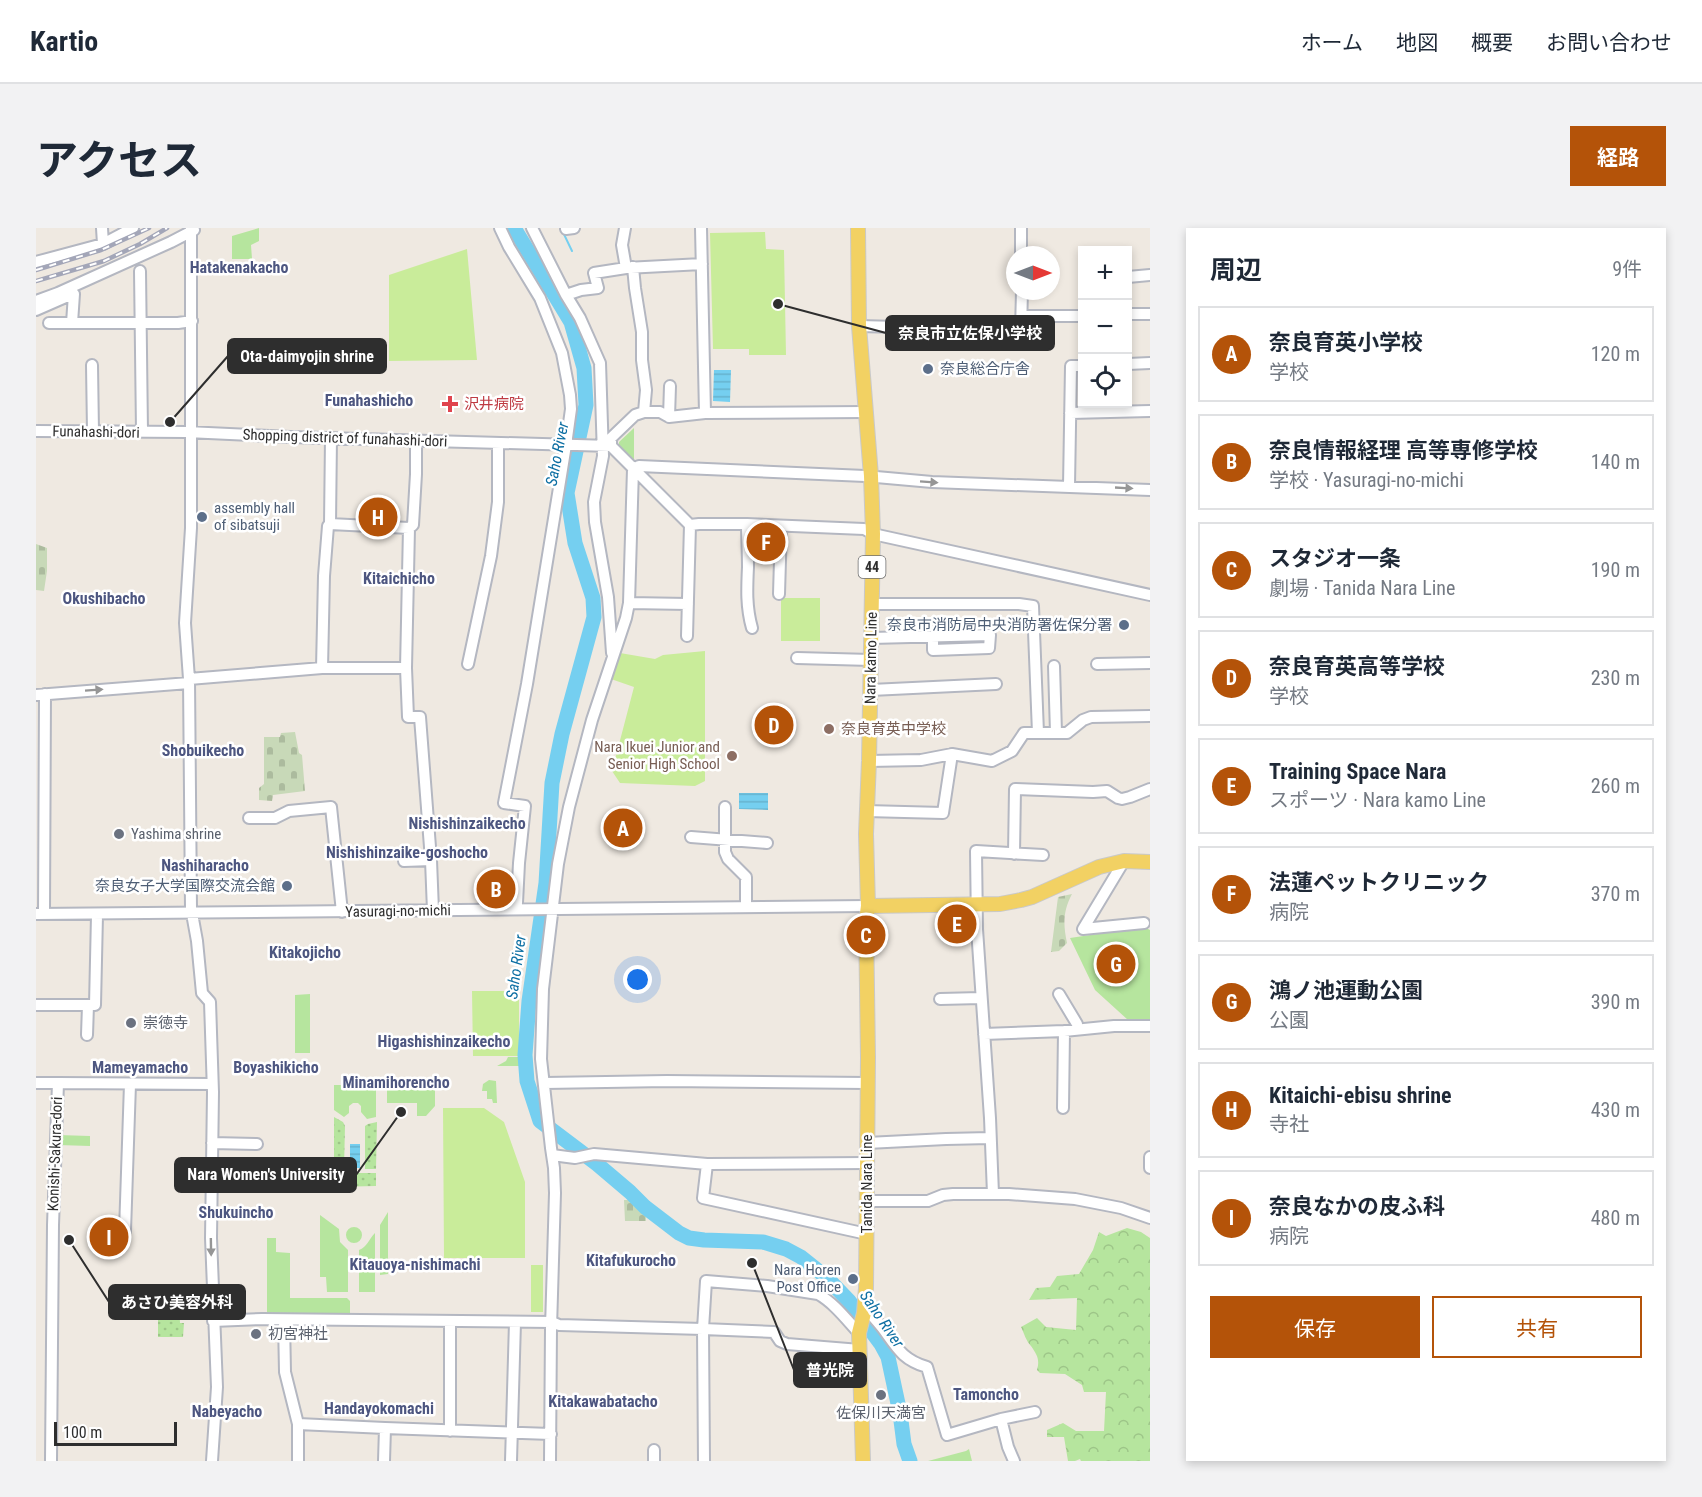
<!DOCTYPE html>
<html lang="ja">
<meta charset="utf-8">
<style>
body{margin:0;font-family:"Roboto Condensed","Noto Sans JP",sans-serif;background:#f2f2f3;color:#1f2937}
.controls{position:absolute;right:18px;top:18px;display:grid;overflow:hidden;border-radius:0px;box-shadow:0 3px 9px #0003}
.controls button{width:54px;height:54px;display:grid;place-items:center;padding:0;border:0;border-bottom:2px solid #e0e1e3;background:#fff;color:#1f2937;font:30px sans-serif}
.compass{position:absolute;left:970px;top:18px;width:54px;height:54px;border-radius:50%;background:#fff;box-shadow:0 3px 9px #0003;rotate:90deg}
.scale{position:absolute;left:18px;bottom:15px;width:123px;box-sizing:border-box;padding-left:6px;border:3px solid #2e2e2e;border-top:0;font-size:16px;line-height:21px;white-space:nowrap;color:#2e2e2e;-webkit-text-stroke:4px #fff;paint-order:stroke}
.you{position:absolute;left:602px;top:752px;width:21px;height:21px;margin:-15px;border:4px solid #fff;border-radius:50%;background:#1a73e8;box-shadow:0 0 0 9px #1a73e833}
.badge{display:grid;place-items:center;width:39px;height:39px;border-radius:50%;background:#b45309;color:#fff;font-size:20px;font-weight:700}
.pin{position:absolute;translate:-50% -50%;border:3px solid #fff;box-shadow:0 2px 6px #0006}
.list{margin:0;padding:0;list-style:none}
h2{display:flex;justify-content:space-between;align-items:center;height:78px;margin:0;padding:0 24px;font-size:26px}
h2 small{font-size:20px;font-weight:400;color:#747a83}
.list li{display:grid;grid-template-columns:39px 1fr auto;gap:18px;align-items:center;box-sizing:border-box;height:96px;margin:0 12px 12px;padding:0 12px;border:2px solid #e0e1e3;border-radius:0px}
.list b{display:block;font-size:22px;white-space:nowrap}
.list p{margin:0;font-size:20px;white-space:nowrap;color:#747a83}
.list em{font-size:20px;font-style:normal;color:#747a83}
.actions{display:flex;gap:12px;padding:18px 24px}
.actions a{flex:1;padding:14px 0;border:2px solid #b45309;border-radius:0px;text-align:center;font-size:21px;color:#b45309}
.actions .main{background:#b45309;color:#fff}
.icon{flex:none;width:33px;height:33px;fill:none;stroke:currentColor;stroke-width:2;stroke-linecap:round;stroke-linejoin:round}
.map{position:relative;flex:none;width:1114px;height:1233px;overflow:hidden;border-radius:0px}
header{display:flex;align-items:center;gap:36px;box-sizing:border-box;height:84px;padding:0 30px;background:#fff;border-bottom:2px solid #e0e1e3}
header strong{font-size:28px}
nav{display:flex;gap:33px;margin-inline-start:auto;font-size:21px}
.intro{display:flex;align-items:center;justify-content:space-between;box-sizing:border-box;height:144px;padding:0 36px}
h1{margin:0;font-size:42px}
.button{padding:15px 27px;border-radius:0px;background:#b45309;color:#fff;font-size:21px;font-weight:700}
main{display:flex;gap:36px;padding:0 36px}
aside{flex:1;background:#fff;border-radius:0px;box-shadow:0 3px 9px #0003}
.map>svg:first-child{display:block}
</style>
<header>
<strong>Kartio</strong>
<nav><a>ホーム</a><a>地図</a><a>概要</a><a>お問い合わせ</a></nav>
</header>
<div class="intro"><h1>アクセス</h1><a class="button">経路</a></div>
<main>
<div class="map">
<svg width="1114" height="1233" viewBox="0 0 1114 1233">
<defs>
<pattern id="grass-dots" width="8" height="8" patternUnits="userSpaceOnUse" patternTransform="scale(1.5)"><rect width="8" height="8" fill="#b6e59e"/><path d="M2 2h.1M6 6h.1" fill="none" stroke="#9dc588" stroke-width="1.8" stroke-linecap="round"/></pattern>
<pattern id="forest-crowns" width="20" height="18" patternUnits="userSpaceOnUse" patternTransform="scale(1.5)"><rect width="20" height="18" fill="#b6e59e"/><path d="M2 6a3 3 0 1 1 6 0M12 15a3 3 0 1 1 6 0" fill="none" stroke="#9dc588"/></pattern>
<pattern id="cemetery-stones" width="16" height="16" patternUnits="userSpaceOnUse" patternTransform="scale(1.5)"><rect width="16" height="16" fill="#c8d9b8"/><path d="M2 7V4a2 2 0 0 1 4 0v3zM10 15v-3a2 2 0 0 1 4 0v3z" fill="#acbb9e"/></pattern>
<pattern id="water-rules" width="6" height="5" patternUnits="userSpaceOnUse" patternTransform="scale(1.5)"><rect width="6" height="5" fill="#75cff0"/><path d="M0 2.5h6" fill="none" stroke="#66b2ce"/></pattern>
</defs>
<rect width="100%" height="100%" fill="#efe9e1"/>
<path fill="url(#grass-dots)" d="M298 889 307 894 309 898 308 941 298 948Z
M341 894 340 941H329V898L332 896Z
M313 945H340V958L298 959V954Z
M120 1070H137L138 1075H143L144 1095H148L147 1109H122V1087H119Z"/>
<path fill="url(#forest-crowns)" d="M1091 1000 1105 1004 1114 1010V1233H1045L1044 1231 1039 1233H1032L1028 1209H1011V1202L1027 1195 1040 1203H1068L1070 1164H1048L1046 1157 1029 1146 1004 1145 1001 1142C1004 1131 1001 1127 995 1118 990 1113 988 1105 985 1099L1001 1090 1010 1099 1040 1102 1041 1070 993 1072 1000 1060 1014 1059 1021 1048 1043 1046 1057 1022 1063 1004 1070 1008Z"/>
<path fill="url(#cemetery-stones)" d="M0 316 11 320V343L8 363 0 362Z
M259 504 263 525 266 527 269 563 237 567 236 573 223 572V560L228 556V509H244L245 505Z
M1036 666C1027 683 1027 696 1031 715L1023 723 1015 724 1022 669Z
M588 972H595L610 984V993H589Z"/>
<path fill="#b6e59e" d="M223 0V13L215 17 216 31H196V8Z
M598 200V237L583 223V214Z
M1108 699 1114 702V792H1092L1059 762 1034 710Z
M274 766V825H259V767Z
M472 829H484V838H461L470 833Z
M453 852 460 853 461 875H457L456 871H451V863H446L447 856Z
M298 857H340V889L331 891 325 884V878L322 875H317L313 878V885L308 889 298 882Z
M351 858H399V878L390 888H381V875H351Z
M22 907 54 908V918L22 917Z
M352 984V1046L344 1047V997Z
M284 987 303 1001 304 1014 312 1022V1064H291L290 1049H284Z
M310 1007a8 8 0 1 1 16 0a8 8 0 1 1-16 0Z
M339 1005V1064H323V1022C331 1019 333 1011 339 1005Z
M231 1010H240V1024L254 1025V1070H311L314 1073V1086H231Z
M933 1221 936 1233H892L930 1223Z"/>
<path fill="#c9ec9a" d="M729 4 730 21 748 22 750 127H713V121H677L674 5Z
M431 21 441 132 353 133V47Z
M745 370H784V413H745Z
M669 423V553L659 558 584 555 576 543 598 459 575 451 584 425 619 431 627 427Z
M906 689H935V704L906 703Z
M436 763H483V828H437Z
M407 880H448L468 894 489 954V1030H408Z
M495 1037H507V1084H495Z"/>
<path fill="url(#water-rules)" d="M678 142H695L694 174 677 173Z
M703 565H732V582L703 581Z
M314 916H324V940H314Z"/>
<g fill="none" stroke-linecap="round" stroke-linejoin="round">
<path stroke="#75cff0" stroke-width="2" d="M525 0 536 23"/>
<path stroke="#75cff0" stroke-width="15" d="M478 0 535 94 548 140 550 177 531 265 539 315 557 370 558 389 526 506 516 555 510 655 493 773 489 827 491 853 504 893 561 936 594 964 609 979 643 1005 653 1010 668 1012 727 1014 750 1021 765 1029 790 1049 813 1073 845 1116 852 1129 864 1185 868 1216 874 1233"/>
<g stroke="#b4b7c1" stroke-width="14">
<path id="minor" d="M66 0 67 16
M155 0V300L149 395 153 451 155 680 161 713 166 765 174 774 177 864 175 1010 181 1159 176 1233
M464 0 473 19 504 70 526 125 534 167 535 181 530 217 491 456 468 575 489 578 483 635 481 675
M496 0 530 67 544 90 564 135 567 228 558 274 559 294 572 369 576 425
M589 0 586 17 590 40
M665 0 669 185
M530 1 538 0
M985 27V0
M0 34 67 16 97 0
M597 39 599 60 606 104V132L610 162 608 184
M104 43 106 204
M1092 49 1114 47
M530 67 545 62 562 60 558 45 590 40 666 36
M0 73 22 65 135 14 158 2
M0 82 32 68
M1092 86H1114
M986 88H1046
M13 95H142L156 93
M36 95 38 66
M823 98 985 102 986 63
M1092 136 1114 135
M56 137 57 204
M1034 185 1114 183
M633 189 634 158
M0 203 151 204 254 209 575 218 654 297 663 296H711L828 301 837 306 1114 367
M575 218V210L599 187 608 184H624L633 189 669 185 829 184
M597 241 603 238 829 248 896 254 1114 262
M1033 258 1035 138H1046
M294 296 373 300
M711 296C711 310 712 325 712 339 711 360 710 379 716 400
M743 366 745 298
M593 375 652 376
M836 376H983L997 378 1002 505
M651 408 654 297
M835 410 954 407 953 420 897 422V409
M761 430 835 432
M432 436 455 328 462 274V216
M1061 436 1114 435
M1018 438 1020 505
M286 440 288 348 292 298 294 296 295 210
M370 440 373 300 377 297 380 246V213
M153 451 286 440H370L372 489H384L395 632 397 683
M835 462 960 456
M0 467 153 455
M833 533 885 532 916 526 956 533 976 523 988 505H1031L1047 492 1055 489 1114 488
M689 579V624L692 631 710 649V679
M830 583 907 585 916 526
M213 590H239L253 583 295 579 306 684
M655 609 731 615
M978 626 979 561 1057 564 1071 563 1082 570 1086 571 1094 569 1114 561
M368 633 395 632
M1088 633 1047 701 1108 695
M0 686 832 678
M8 686 9 466
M1023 766 1041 796V802
M904 771 945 770
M0 777H59L61 687
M948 806 1028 803 1078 798H1114
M51 807 52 777
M0 855H22L17 997 15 1233
M22 855 176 856
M509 855 631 853 831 855
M1027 880 1028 803
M176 915 221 916
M831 915 910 911 954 910
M516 927 539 930 558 926 671 936 667 970 831 1006
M1114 929V940
M671 936 831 935
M175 951 220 950
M957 966 954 890 941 701 940 623 1007 627
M831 973H892L907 967 917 966H973L1039 971 1085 980 1114 990
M89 1003 94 856
M829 1079C835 1087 842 1094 848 1102 861 1120 867 1132 891 1139L911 1207 965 1191 999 1184
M177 1093 226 1091 516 1094 523 1097 667 1101 738 1104 744 1113 751 1116 824 1122
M248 1093 249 1144 262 1196V1233
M414 1094V1203
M965 1191 972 1219 978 1233
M262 1196 349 1200 515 1206
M618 1222V1233
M348 1233 349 1200
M475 1233 479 1094
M514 1233 515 1100 519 965 518 940 515 920 505 831 507 761 522 636 533 579 556 492 590 390 593 375 597 241
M668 1233 667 1101 670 1053 731 1058 782 1066C798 1075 810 1091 823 1105"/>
</g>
<g stroke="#c9c9c9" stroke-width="16">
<path id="major" d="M822 0 823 98 835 248 837 306 833 533 830 606 832 678 830 693 832 829 830 1060 828 1085 823 1105 827 1233
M832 678 964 676 985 672 996 669 1063 639 1088 633 1114 634"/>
</g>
<use href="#minor" stroke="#fff" stroke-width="10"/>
<use href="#major" stroke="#f2d163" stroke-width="14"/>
<g stroke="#a3a6b8" stroke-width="4.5">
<path id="rail" d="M0 42 65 22 113 0
M0 53 68 33 104 16 131 0"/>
</g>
<use href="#rail" stroke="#fff" stroke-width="2" stroke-dasharray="7" stroke-linecap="butt"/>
</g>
<defs><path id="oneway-solid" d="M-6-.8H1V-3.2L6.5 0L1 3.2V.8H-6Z" transform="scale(1.5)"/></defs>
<g fill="#969696">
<use href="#oneway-solid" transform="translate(893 254) rotate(4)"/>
<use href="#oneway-solid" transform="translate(1088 260) rotate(3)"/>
<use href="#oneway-solid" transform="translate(58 462) rotate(-4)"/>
<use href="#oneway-solid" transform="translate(175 1019) rotate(89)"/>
</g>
<g fill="#5c6f8a" stroke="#fff" stroke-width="2">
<circle cx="892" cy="141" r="6"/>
<circle cx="166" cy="289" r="6"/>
<circle cx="1088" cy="397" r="6"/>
<circle cx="251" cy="658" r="6"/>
<circle cx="817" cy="1051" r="6"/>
</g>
<path fill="#e0444e" stroke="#fff" stroke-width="2" d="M411 167h6v6h6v6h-6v6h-6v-6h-6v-6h6z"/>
<g fill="#8d6e63" stroke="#fff" stroke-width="2">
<circle cx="793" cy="501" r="6"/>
<circle cx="696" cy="528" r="6"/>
</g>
<g fill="#6b7280" stroke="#fff" stroke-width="2">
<circle cx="83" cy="606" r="6"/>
<circle cx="95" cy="795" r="6"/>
<circle cx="220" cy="1106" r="6"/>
<circle cx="845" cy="1167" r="6"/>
</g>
<g text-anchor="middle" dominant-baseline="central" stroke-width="5" stroke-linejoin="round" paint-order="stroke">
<rect fill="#fff" stroke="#6d6d6d" stroke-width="1.5" x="822.5" y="328" width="27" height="22" rx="4.5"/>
<g font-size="14" font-weight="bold" fill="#2e2e2e">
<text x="836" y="339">44</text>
</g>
<g font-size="15" fill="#4e5e75" stroke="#fff" text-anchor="end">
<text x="904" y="141" text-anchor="start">奈良総合庁舎</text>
<text x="178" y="280" text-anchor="start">assembly hall<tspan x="178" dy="17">of sibatsuji</tspan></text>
<text x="1076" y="397">奈良市消防局中央消防署佐保分署</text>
<text x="239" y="658">奈良女子大学国際交流会館</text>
<text x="805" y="1042">Nara Horen<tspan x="805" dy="17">Post Office</tspan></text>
</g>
<g font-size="15" fill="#be3a42" stroke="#fff" text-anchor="start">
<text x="428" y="176">沢井病院</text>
</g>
<g font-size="15" fill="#2e2e2e" stroke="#fff">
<text transform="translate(60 204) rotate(1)">Funahashi-dori</text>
<text transform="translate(309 210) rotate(2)">Shopping district of funahashi-dori</text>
<text transform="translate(835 430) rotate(-89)">Nara kamo Line</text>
<text transform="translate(362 683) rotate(-1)">Yasuragi-no-michi</text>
<text transform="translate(19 926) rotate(-88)">Konishi-Sakura-dori</text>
<text transform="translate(831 956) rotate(-90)">Tanida Nara Line</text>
</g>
<g font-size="15" fill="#785e54" stroke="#fff" text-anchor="start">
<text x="805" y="501">奈良育英中学校</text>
<text x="684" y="519" text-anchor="end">Nara Ikuei Junior and<tspan x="684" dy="17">Senior High School</tspan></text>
</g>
<g font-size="15" fill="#5b616d" stroke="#fff" text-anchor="start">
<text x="95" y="606">Yashima shrine</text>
<text x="107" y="795">崇徳寺</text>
<text x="232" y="1106">初宮神社</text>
<text x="845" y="1185" text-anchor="middle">佐保川天満宮</text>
</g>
<g font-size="16" font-weight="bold" fill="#4d5680" stroke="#fff">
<text x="203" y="39">Hatakenakacho</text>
<text x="333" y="172">Funahashicho</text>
<text x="363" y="350">Kitaichicho</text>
<text x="68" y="370">Okushibacho</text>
<text x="167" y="522">Shobuikecho</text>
<text x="431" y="595">Nishishinzaikecho</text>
<text x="371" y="624">Nishishinzaike-goshocho</text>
<text x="169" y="637">Nashiharacho</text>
<text x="269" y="724">Kitakojicho</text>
<text x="408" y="813">Higashishinzaikecho</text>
<text x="104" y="839">Mameyamacho</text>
<text x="240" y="839">Boyashikicho</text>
<text x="360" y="854">Minamihorencho</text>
<text x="200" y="984">Shukuincho</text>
<text x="595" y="1032">Kitafukurocho</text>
<text x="379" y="1036">Kitauoya-nishimachi</text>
<text x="950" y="1166">Tamoncho</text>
<text x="567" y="1173">Kitakawabatacho</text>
<text x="343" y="1180">Handayokomachi</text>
<text x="191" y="1183">Nabeyacho</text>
</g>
<g font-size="16" font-style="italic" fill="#0d6fa3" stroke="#fff">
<text transform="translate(521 226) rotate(-79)">Saho River</text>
<text transform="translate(480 739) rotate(-82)">Saho River</text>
<text transform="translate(846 1091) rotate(56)">Saho River</text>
</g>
</g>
<path fill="none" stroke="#2e2e2e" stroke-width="2" d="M742 76L850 105M134 194L192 128M365 884L320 947M33 1012L73 1074M716 1035L758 1142"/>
<g fill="#2e2e2e" stroke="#fff" stroke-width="2">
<circle cx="742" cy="76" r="6"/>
<circle cx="134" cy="194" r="6"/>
<circle cx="365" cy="884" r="6"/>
<circle cx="33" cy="1012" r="6"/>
<circle cx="716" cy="1035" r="6"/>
</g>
<g fill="#2e2e2e" stroke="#2e2e2e" stroke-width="2">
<rect x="850" y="88" width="168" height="34" rx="6"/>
<rect x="192" y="111" width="158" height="34" rx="6"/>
<rect x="139" y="930" width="181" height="34" rx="6"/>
<rect x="73" y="1057" width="136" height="34" rx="6"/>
<rect x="758" y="1125" width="72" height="34" rx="6"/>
</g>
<g font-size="16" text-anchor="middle" font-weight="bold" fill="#fff">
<text x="934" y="111">奈良市立佐保小学校</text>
<text x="271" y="134">Ota-daimyojin shrine</text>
<text x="230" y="952">Nara Women's University</text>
<text x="141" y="1080">あさひ美容外科</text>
<text x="794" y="1148">普光院</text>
</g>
</svg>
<div class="controls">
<button>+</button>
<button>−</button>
<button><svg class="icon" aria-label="locate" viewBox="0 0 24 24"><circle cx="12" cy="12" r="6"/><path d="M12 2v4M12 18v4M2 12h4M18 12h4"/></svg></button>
</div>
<svg class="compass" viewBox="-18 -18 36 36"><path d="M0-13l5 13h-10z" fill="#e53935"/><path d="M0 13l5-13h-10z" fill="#747a83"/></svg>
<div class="scale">100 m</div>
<div class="you"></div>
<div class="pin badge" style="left:587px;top:600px">A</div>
<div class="pin badge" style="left:460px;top:661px">B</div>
<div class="pin badge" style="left:830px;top:707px">C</div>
<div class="pin badge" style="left:738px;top:497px">D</div>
<div class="pin badge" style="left:921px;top:696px">E</div>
<div class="pin badge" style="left:730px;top:314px">F</div>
<div class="pin badge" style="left:1080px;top:736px">G</div>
<div class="pin badge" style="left:342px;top:289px">H</div>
<div class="pin badge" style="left:73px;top:1009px">I</div>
</div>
<aside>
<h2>周辺<small>9件</small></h2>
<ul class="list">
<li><span class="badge">A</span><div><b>奈良育英小学校</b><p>学校</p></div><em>120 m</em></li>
<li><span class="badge">B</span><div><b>奈良情報経理 高等専修学校</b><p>学校 · Yasuragi-no-michi</p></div><em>140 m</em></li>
<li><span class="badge">C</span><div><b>スタジオ一条</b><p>劇場 · Tanida Nara Line</p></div><em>190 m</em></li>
<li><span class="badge">D</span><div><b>奈良育英高等学校</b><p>学校</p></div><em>230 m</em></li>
<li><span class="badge">E</span><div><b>Training Space Nara</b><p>スポーツ · Nara kamo Line</p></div><em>260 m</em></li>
<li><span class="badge">F</span><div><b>法蓮ペットクリニック</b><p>病院</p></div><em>370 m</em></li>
<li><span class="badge">G</span><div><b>鴻ノ池運動公園</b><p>公園</p></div><em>390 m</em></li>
<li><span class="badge">H</span><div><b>Kitaichi-ebisu shrine</b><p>寺社</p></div><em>430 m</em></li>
<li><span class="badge">I</span><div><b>奈良なかの皮ふ科</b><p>病院</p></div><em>480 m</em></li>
</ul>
<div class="actions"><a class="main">保存</a><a>共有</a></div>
</aside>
</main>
